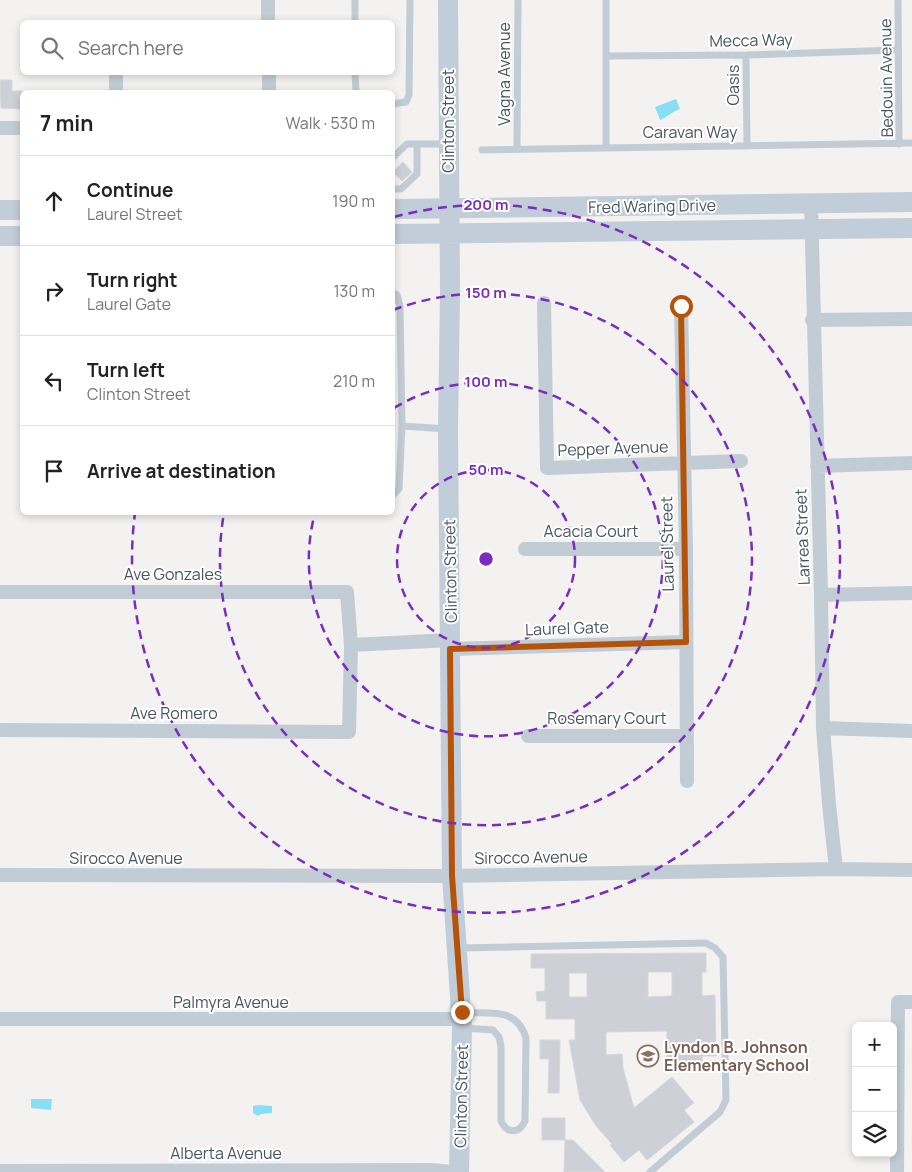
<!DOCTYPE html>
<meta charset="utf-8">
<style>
body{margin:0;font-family:Manrope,sans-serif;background:#f2f2f2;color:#222}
.controls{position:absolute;right:15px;bottom:15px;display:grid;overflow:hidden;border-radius:8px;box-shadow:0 2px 8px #0003}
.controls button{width:45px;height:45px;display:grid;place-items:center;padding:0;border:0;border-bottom:1px solid #e0e0e0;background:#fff;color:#222;font:25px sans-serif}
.stop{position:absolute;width:15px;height:15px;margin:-11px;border:4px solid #b45309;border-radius:50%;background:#fff}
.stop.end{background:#b45309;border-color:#fff;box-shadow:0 1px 5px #0008}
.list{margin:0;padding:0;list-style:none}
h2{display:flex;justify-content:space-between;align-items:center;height:65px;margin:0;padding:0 20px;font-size:21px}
h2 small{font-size:16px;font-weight:400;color:#767676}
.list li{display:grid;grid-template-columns:32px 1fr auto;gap:15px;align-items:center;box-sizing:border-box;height:90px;padding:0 20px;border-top:1px solid #e0e0e0}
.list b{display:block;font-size:19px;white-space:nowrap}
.list p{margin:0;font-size:16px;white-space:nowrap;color:#767676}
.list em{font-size:16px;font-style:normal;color:#767676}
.icon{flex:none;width:28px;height:28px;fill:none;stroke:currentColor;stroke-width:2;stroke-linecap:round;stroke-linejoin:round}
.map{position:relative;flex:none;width:912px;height:1172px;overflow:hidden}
.search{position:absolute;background:#fff;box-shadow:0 2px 8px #0003;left:20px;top:20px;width:375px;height:55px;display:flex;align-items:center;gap:12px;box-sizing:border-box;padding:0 18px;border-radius:8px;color:#767676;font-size:19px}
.panel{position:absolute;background:#fff;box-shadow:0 2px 8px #0003;left:20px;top:90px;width:375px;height:425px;border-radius:8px}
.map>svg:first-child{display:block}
</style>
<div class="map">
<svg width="912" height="1172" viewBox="0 0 912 1172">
<rect width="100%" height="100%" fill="#f4f1f1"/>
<path fill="#87dff4" d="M676 99 680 109C672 112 667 117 660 120L655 107Z
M31 1099H52L51 1110 31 1108Z
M259 1105 272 1106V1113L261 1114 258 1116 253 1113V1106Z"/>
<path fill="#cdd0d6" stroke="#d5d7dd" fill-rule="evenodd" d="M0 80H12V91H22V109L1 108Z
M403 162 412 172 402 181 393 172Z
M706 953V972H702V996L715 995 716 1056H702L703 1068H667V1031L606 1032V1055L622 1054 623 1068 634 1108 672 1077 694 1103 684 1110 694 1122 647 1160 639 1150 624 1162 610 1145 612 1144 596 1126 580 1100 569 1040H575V1019H546V1001H537L536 992 545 991V968H531V954ZM648 972H672V996L648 997ZM569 973H587V997H569Z
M540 1040H560L559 1093H548L549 1059H540Z
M542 1118H565V1140H542Z
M565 1140H573L605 1172H564Z"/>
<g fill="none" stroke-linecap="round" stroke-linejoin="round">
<path stroke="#c1ccd4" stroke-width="7" d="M355 0V22
M606 0V147
M898 0 899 144
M746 55 747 146
M606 56 746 55 898 50
M355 72 356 92
M392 104 406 102 409 95 410 0
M517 148 518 0
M482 150 912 143
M392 158 407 144H448
M392 189H401L417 174V144
M392 292 397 295 400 306 402 426
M392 496 399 489 402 426 447 429
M459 948 706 943 715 948 723 957 726 1100 720 1112 650 1172
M463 1013C489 1013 517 1007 526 1038L525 1121C519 1134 507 1134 501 1121V1046L499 1037 493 1030 463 1028"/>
<path stroke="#c1ccd4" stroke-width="14" d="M268 0V22
M116 72V92
M269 72V92
M0 128H22
M811 203 821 595 823 728 829 804 836 869
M544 303 547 468 741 461
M681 306 686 549 687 781
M812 320 912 319
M817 466 912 463
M525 549H686
M0 592H347L351 645 349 732 0 730
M821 595 912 593
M351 645 451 640
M450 649 686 642
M823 728 912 731
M528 736H687
M0 875 452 876 836 869 912 870
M0 1019H462
M0 1171 432 1170 452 1172
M897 1172 898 1002H912"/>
<path stroke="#c1cdd9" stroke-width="20" d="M448 0 450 291 448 429 452 876 462 1028 459 1172
M392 209 912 202
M0 210H22
M392 234 912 228
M0 236H22"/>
</g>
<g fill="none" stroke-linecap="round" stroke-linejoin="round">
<path stroke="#b45309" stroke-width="6" d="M462 1012 452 876 450 649 686 642 681 306"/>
</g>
<g fill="none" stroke="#7b2cbf" stroke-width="2.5" stroke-dasharray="9 6">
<circle cx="486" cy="559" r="89"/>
<path d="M394 408A177 177 0 1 1 315 513"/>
<path d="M393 310A266 266 0 1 1 224 513"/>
<path d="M394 217A354 354 0 1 1 135 513"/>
</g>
<defs>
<g id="school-ring" transform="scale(1.125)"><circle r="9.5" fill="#fff" stroke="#8d6e63" stroke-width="1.5"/><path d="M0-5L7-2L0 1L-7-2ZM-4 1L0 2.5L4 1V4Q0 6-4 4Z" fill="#8d6e63"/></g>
</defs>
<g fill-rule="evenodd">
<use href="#school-ring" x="648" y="1056"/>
</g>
<g text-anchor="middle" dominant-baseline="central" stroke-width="4" stroke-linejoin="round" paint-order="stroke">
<g font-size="16" fill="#475561" stroke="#fff">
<text transform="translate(751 40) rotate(-1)">Mecca Way</text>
<text transform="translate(504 74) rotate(-90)">Vagna Avenue</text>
<text transform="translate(886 78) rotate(-91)">Bedouin Avenue</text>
<text transform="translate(733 85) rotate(-90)">Oasis</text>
<text transform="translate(448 121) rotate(-90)">Clinton Street</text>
<text x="690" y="132">Caravan Way</text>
<text transform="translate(652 206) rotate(-1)">Fred Waring Drive</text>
<text transform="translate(613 448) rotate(-2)">Pepper Avenue</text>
<text x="591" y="531">Acacia Court</text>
<text transform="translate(802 537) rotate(-92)">Larrea Street</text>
<text transform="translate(667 544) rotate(-91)">Laurel Street</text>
<text transform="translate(450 571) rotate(-91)">Clinton Street</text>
<text x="173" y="574">Ave Gonzales</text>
<text transform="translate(567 628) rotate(-2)">Laurel Gate</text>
<text x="174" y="713">Ave Romero</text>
<text x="607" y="718">Rosemary Court</text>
<text transform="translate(531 857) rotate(-1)">Sirocco Avenue</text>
<text x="126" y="858">Sirocco Avenue</text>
<text x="231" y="1002">Palmyra Avenue</text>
<text transform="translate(461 1096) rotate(-89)">Clinton Street</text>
<text x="226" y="1153">Alberta Avenue</text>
</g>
<g font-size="16" font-weight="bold" fill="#785e54" stroke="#fff" text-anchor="start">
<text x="664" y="1047">Lyndon B. Johnson<tspan x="664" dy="18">Elementary School</tspan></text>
</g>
</g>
<circle cx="486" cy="559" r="8" fill="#7b2cbf" stroke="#fff" stroke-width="2.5"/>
<g font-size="15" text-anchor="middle" font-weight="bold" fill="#7b2cbf" stroke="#fff" stroke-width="4" stroke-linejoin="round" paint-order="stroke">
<text x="486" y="210">200 m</text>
<text x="486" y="298">150 m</text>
<text x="486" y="387">100 m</text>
<text x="486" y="475">50 m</text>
</g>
</svg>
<div class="controls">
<button>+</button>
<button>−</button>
<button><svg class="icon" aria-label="layers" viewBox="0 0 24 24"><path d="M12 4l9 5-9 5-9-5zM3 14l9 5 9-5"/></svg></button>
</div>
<div class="stop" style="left:681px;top:306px"></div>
<div class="stop end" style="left:462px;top:1012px"></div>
<div class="search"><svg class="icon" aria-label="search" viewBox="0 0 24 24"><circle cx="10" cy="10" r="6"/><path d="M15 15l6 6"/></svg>Search here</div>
<section class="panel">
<h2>7 min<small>Walk · 530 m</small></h2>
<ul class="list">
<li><svg class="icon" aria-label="ahead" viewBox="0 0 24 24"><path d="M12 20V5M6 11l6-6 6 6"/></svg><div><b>Continue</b><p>Laurel Street</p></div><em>190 m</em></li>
<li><svg class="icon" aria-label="right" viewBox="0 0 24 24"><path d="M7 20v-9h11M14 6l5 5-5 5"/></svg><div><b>Turn right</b><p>Laurel Gate</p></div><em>130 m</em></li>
<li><svg class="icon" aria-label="left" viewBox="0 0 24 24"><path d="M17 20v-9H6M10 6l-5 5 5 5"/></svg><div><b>Turn left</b><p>Clinton Street</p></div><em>210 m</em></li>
<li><svg class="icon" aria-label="arrive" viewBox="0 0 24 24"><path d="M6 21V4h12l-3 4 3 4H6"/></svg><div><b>Arrive at destination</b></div></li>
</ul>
</section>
</div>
